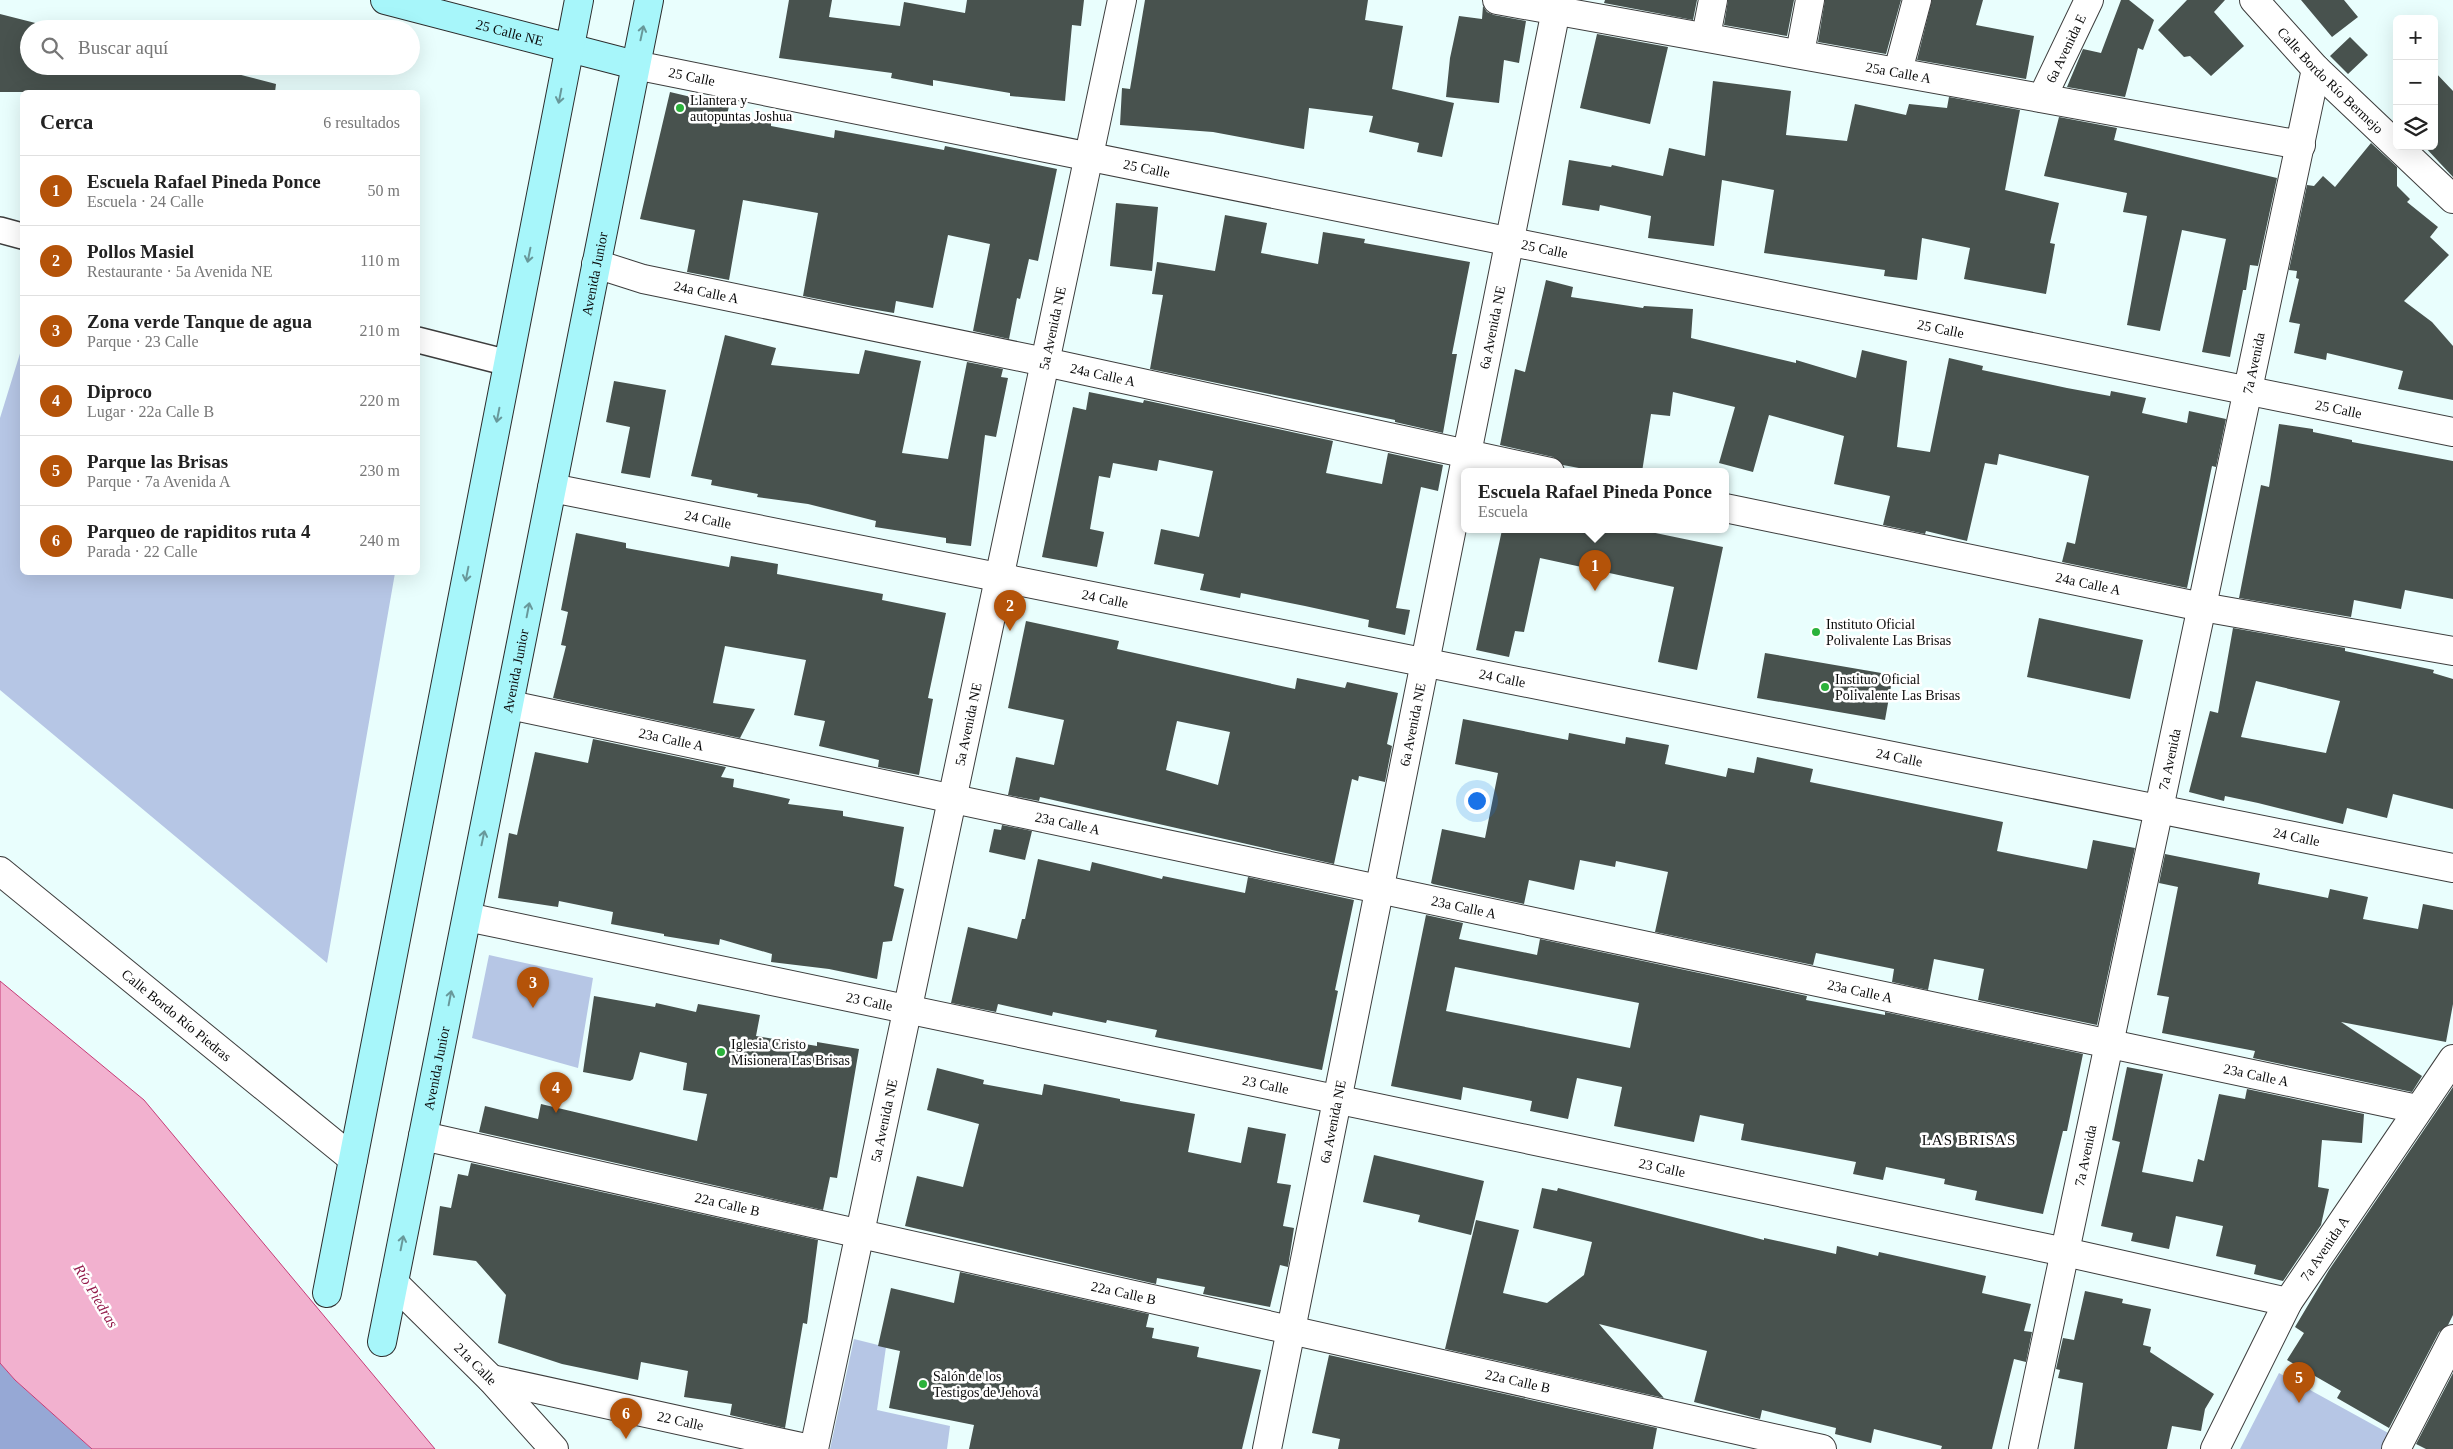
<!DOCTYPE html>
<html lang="es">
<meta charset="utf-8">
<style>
body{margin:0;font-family:Georgia,serif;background:#f6f6f6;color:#222}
.controls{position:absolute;right:15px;top:15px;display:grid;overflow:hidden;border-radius:8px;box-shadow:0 5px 20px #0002}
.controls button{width:45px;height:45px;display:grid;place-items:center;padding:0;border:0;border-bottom:1px solid #e0e0e0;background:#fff;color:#222;font:25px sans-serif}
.you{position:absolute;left:1476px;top:800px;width:18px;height:18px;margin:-12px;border:4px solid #fff;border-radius:50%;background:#1a73e8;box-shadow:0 0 0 8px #1a73e833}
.badge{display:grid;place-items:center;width:32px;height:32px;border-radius:50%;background:#b45309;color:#fff;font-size:16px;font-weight:700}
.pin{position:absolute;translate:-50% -41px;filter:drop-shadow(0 1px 2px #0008)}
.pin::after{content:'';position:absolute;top:26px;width:18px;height:15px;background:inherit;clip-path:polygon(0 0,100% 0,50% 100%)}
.popup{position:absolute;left:1461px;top:468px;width:268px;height:65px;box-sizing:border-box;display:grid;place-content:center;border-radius:8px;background:#fff;filter:drop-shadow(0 1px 4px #0005);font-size:16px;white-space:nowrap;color:#767676}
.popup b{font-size:19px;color:#222}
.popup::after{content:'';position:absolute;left:50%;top:100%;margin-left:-10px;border:10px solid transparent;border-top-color:#fff}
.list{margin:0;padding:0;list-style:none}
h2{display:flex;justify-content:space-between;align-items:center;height:65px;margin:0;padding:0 20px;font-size:21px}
h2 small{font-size:16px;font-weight:400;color:#767676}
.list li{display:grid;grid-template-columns:32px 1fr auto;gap:15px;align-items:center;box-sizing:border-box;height:70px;padding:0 20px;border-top:1px solid #e0e0e0}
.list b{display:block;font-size:19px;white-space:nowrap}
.list p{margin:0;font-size:16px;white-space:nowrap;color:#767676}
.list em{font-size:16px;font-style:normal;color:#767676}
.icon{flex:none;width:28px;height:28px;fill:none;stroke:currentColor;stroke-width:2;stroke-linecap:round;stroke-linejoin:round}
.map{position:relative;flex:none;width:2453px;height:1449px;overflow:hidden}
.search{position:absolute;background:#fff;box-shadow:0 5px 20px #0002;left:20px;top:20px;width:400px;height:55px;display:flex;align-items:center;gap:12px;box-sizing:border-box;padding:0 18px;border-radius:28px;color:#767676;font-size:19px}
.panel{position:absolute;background:#fff;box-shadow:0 5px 20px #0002;left:20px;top:90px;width:400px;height:485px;border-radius:8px}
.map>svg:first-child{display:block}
</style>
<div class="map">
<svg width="2453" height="1449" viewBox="0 0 2453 1449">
<rect width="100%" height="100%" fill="#e9fefd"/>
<path fill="#b6c6e5" d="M22 347V572L395 573 327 963 0 690V418Z
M489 955 593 978 578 1068 472 1038Z
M854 1339 886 1347 877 1410 950 1426 947 1449H830Z
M2279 1373 2390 1434 2383 1449H2240Z"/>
<path fill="#96a8d5" d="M0 1363 15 1380 92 1449H0Z"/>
<path fill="#f2b1cf" stroke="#c53c77" d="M0 981 144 1100 435 1449H92L15 1380 0 1363Z"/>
<path fill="#48524e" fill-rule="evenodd" d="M789 0H832L829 17 900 26 904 2 965 13 967 0H1084L1081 26 1072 25 1065 101 1010 96V93L933 80V86L891 78 892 73 779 58Z
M1145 0H1368L1365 20 1403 26 1392 89 1454 103 1442 157 1417 152 1419 143 1369 132 1373 116 1309 108 1304 149 1213 132 1120 125 1122 88 1130 89Z
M1605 0H1697L1693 20 1604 3Z
M1728 0H1794L1787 36 1724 25Z
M1825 0H1901L1886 54 1818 42Z
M1932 0H1983L1976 25 2034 36 2026 79 1917 60Z
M2121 0H2129L2154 20 2143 50 2138 48 2125 97 2067 87 2083 49 2101 53Z
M2187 0H2225L2214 12 2244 46 2211 76 2190 56 2184 57 2158 30Z
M2301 0H2344L2358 17 2332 37Z
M1483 6 1487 12 1494 15 1526 21 1519 63 1504 60 1499 103 1446 97 1450 58 1459 16 1482 19Z
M0 14 59 29H29V66H206L276 84 275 92H0Z
M1597 34 1668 47 1650 124 1580 108Z
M2350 37 2368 55 2348 74 2330 56Z
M2434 71 2453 91V177L2424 146H2434Z
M1713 81 1791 91 1786 135 1847 141 1855 104 1906 115 1909 104 1947 108 1949 97 2020 110 2005 190 2059 203 2050 243 2055 244 2046 294 1964 279 1970 248 1922 238 1917 280 1884 276 1885 270 1764 253 1774 190 1722 180 1714 246 1648 238 1651 216 1600 205 1599 211 1562 205 1569 160 1611 167 1612 165 1663 176 1669 148 1705 156Z
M670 92 729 106 727 115 771 123V126L834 138 835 130 944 150 945 146 1057 169 1038 261 1029 259 1020 299 1017 298 1009 339 973 331 990 244 948 235 933 308 896 301 894 313 853 306 803 296 818 213 743 200 729 280 687 272 695 230 640 219Z
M2059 117 2117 128 2114 140 2277 178 2258 266 2250 265 2246 290H2243L2230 357 2202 352 2226 239 2182 230 2160 331 2127 325 2147 216 2123 212 2127 193 2044 176Z
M2371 143 2397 167V186L2410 199 2407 202 2438 227 2430 237 2449 255 2404 301 2432 322 2453 346V400L2398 389 2403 371 2327 353 2326 360 2294 353 2300 324 2289 322 2299 279 2296 278 2297 271 2289 270 2307 185 2314 186 2323 176 2335 187Z
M1116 203 1158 207 1152 271 1110 266Z
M1225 215 1267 223 1261 253 1318 264 1323 232 1365 239 1364 243 1470 262 1452 354H1457L1443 433 1395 422V420L1150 369 1163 295 1152 294 1157 262 1215 271Z
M1546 280 1573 287 1571 297 1643 308 1644 306 1693 309 1691 338 1796 363V360L1856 378 1862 350 1907 361 1897 447 1930 452 1949 358 1983 366 1982 370 2067 388 2110 396 2111 391 2146 398 2142 413 2187 423 2189 411 2226 419 2216 467 2212 466 2187 588 2062 562 2067 542 2075 544 2089 476 1999 454 1997 465 1985 463 1967 541 1926 531 1925 534 1883 525 1890 496 1834 484 1844 436 1769 415 1753 472 1719 463 1735 407 1673 392 1670 416 1651 414 1642 472H1600L1563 465 1553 457 1500 445 1515 369 1525 372Z
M725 335 776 348 771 365 859 374 865 350 921 361 902 453 948 459 967 362 1003 369 1001 377 1008 378 996 437 985 435 971 546 946 543V538L875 527 876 521 808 504 757 497 758 494 711 485 712 480 691 476Z
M614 381 666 390 650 478 621 473 630 427 606 422Z
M1089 392 1143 403 1144 400 1333 441 1326 473 1382 484 1388 453 1443 465 1438 491 1421 487 1396 608 1410 610 1405 635 1368 627 1369 620 1305 606 1241 593 1240 598 1200 590 1204 574 1154 564 1161 529 1199 537 1213 471 1159 460 1157 471 1113 463 1110 478 1099 476 1090 529 1104 532 1097 567 1042 557 1073 407 1086 410Z
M2279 424 2313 429V432L2352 440V442L2453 461V599L2405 590 2401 609 2354 600 2351 617 2239 598 2261 485 2269 487Z
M1502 530H1641L1723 547 1697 670 1658 662 1674 587 1540 558 1524 632 1515 631 1509 657 1476 650Z
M576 533 626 543V548L729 567 731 556 778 564 777 574 883 594 882 600 946 613 928 698 933 699 919 775 878 767 879 760 819 746 825 721 794 715 806 660 725 646 713 703 755 709 740 738 553 698 566 646 561 645 568 612 561 610Z
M2039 618 2143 640 2130 699 2027 677Z
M1026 621 1119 641 1117 649 1295 689 1297 678 1345 688 1347 682 1398 693 1387 744 1392 746 1385 782 1359 776 1358 781 1352 779 1334 864 1040 797 1039 801 1008 795 1016 757 1054 765 1064 720 1008 708ZM1177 721 1230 732 1218 785 1166 770Z
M2233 628 2345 648V651L2434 670 2433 673 2453 679V809L2393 794 2387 818 2347 808 2343 824 2258 803 2225 796 2224 801 2189 792 2210 711 2218 713ZM2256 681 2340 701 2326 753 2241 737Z
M1765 653 1893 675 1885 720 1757 698Z
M1463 719 1568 740 1569 733 1625 744 1626 737 1669 745 1665 764 1726 777 1728 768 1754 773 1757 757 1813 769 1810 782 2003 822 1997 851 2087 869 2093 840 2135 848 2097 1025 1978 1000 1984 969 1934 959 1928 990 1892 982 1894 969 1816 953 1813 965 1655 932 1668 872 1616 861 1615 867 1580 860 1574 890 1529 880 1524 904 1433 884 1431 883 1442 829 1485 838 1498 773 1455 764Z
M593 739 726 767 721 777 734 779 733 787 790 799 788 804 843 811V816L904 827 894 886 904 889 892 941 883 942 877 979 829 969 771 962 772 954 720 939 719 945 664 936V934L611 924 613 912 559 901 558 907 498 898 509 833 517 835 535 752 588 763Z
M1002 825 1032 831 1025 860 989 852 994 829 1001 830Z
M2165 854 2260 873 2258 884 2328 898 2330 889 2368 897 2363 919 2418 929 2423 904 2453 910V1004L2446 1042 2341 1022 2422 1076 2412 1092 2253 1058 2255 1051 2162 1033 2169 997 2157 995 2178 887 2159 883Z
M1038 859 1090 871 1092 862 1162 879 1163 876 1245 893 1248 877 1354 900 1335 990 1338 991 1322 1070 1155 1037 1157 1030 1107 1020 1106 1023 1053 1012 1052 1016 998 1004 996 1012 951 1003 968 927 1017 939 1022 919H1025Z
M1426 915 1463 923 1459 939 1537 955 1540 939 1807 996 1806 1000 1885 1015V1012L2083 1054 2067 1131H2063L2043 1214 1975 1200 1977 1191 1944 1184 1945 1179 1886 1167 1883 1180 1853 1174 1856 1162 1741 1140 1744 1124 1700 1115 1694 1142 1614 1126 1622 1087 1577 1078 1568 1119 1530 1111 1532 1101 1463 1087 1461 1100 1391 1086ZM1455 967 1639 1003 1630 1048 1446 1011Z
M594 996 655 1007 656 1003 696 1012 698 1004 760 1015 756 1036 817 1046V1042L859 1049 837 1178 830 1177 823 1210 479 1132 485 1106 538 1119 541 1104 697 1141 707 1094 683 1090 687 1063 640 1052 633 1079 630 1081 583 1072Z
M2127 1067 2163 1074 2142 1172 2193 1182 2198 1159 2204 1161 2219 1094 2245 1099 2247 1089 2364 1114 2362 1143 2322 1140 2318 1187 2329 1189 2321 1225 2283 1281 2254 1274 2256 1265 2216 1256 2223 1226 2176 1216 2169 1249 2131 1241 2133 1233 2101 1226 2120 1142 2112 1140Z
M937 1068 984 1080 983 1084 1042 1095 1044 1084 1120 1099V1101L1195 1114 1188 1152 1241 1163 1248 1127 1286 1134 1277 1183 1291 1185 1283 1226 1294 1228 1288 1267 1280 1265 1270 1307 1203 1294 1205 1287 1157 1278 1156 1284 905 1226 917 1176 963 1187 979 1124 927 1110Z
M2453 1087V1315L2448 1325 2439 1332 2389 1428 2337 1398 2341 1391 2287 1360 2304 1333 2295 1327 2329 1270Z
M1374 1155 1484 1181 1471 1235 1418 1222 1420 1215 1363 1202Z
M471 1163 818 1240 807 1324 803 1323 785 1428 730 1415 732 1404 684 1397 688 1371 641 1362 638 1380 562 1364 498 1343 506 1295 476 1261 433 1255 440 1206 451 1208 458 1174 468 1176Z
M1542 1188 1557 1191 1558 1188 1764 1240V1238L1836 1254 1837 1246 1878 1256 1879 1252 1986 1276 1982 1293 2031 1304 2024 1331 2032 1332 2026 1362 2014 1359 1992 1449H1941L1942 1446 1874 1429 1871 1443 1835 1434 1836 1428 1762 1410 1760 1419 1694 1402 1707 1351 1599 1324 1664 1398 1445 1349 1476 1220 1519 1230 1503 1293 1547 1303 1584 1275 1592 1242 1533 1228Z
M960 1272 1149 1314 1146 1327 1154 1328 1152 1338 1199 1347 1197 1357 1261 1370 1242 1449H969L974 1425 889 1408 900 1351 878 1346 891 1288 954 1303Z
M2085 1291 2123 1299 2122 1303 2151 1309 2143 1345 2151 1347 2150 1352 2214 1394 2205 1409 2201 1431 2172 1426 2167 1449H2074L2083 1383 2058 1378 2060 1370 2056 1369 2063 1338 2074 1340Z
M1329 1355 1657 1428 1653 1449H1338L1340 1439 1312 1433Z
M2453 1373V1449H2426L2416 1444Z"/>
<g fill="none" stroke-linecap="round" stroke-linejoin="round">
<g stroke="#3d3d3d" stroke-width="28">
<path id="pedestrian" d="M0 230 22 236
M418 340 508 363"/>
</g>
<g stroke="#3d3d3d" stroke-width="30">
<g id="minor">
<path id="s1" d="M1497 0 2301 145"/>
<path id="s2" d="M2254 0 2316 69 2453 199"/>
<path d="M1706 36 1713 0"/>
<path d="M1800 53 1810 0"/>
<path id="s3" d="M635 65 2453 432"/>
<path d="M1898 71 1917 0"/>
<path id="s4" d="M2042 98 2089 0"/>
<path id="s5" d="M596 264 643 279 1045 362 1550 472"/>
<path id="s6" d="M552 488 2453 868"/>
<path id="s7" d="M1725 508 2202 607 2453 651"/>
<path id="s8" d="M510 705 2417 1109"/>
<path id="s9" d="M0 871 353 1159"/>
<path id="s10" d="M467 917 2065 1252 2288 1302"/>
<path id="s11" d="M423 1136 1822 1449"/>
<path id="s12" d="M394 1283 491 1379 554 1449"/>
<path id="s13" d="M491 1379 810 1449"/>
<path id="s14" d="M814 1449 1122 0"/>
<path id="s15" d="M1267 1449 1558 0"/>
<path id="s16" d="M2023 1449 2316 69"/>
<path id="s17" d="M2215 1449 2288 1302 2453 1059"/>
<path d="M2396 1449 2453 1339"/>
</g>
</g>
<g stroke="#2c2c2c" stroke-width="30">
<g id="secondary">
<path id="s18" d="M385 0 635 65"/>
<path d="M327 1293 579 0"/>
<path id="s19" d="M382 1342 649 0"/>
</g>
</g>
<use href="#pedestrian" stroke="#fff" stroke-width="25"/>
<use href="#minor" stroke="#fff" stroke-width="28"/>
<use href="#secondary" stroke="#a7f6fa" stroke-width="28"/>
</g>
<defs><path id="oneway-shaft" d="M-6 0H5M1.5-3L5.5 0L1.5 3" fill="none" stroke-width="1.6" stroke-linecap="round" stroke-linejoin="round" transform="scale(1.25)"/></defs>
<g stroke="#68989a">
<use href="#oneway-shaft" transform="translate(642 33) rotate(-78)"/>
<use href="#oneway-shaft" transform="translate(560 96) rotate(101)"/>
<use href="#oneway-shaft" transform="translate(529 255) rotate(101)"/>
<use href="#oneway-shaft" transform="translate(498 415) rotate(101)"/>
<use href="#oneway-shaft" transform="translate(467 574) rotate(101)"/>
<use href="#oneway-shaft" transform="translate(528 610) rotate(-79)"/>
<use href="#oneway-shaft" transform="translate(483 838) rotate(-78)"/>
<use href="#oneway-shaft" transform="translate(450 998) rotate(-79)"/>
<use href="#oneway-shaft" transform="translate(402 1243) rotate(-79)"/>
</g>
<g fill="#2bb23b" stroke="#fff" stroke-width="2">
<circle cx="680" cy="108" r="5"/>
<circle cx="1816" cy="632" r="5"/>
<circle cx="1825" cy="687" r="5"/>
<circle cx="721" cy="1052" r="5"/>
<circle cx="923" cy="1384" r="5"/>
</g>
<g text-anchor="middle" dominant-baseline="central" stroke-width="5" stroke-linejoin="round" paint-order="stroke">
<g font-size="14" fill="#0a0a0a" stroke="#fff">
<text stroke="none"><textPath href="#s18" startOffset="129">25 Calle NE</textPath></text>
<text stroke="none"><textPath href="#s4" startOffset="55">6a Avenida E</textPath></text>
<text stroke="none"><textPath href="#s1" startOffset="408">25a Calle A</textPath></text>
<text stroke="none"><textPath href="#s3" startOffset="58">25 Calle</textPath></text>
<text stroke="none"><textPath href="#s2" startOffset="111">Calle Bordo Río Bermejo</textPath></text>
<text stroke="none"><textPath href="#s3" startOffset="522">25 Calle</textPath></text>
<text stroke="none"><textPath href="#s3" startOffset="928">25 Calle</textPath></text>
<text stroke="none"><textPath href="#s19" startOffset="1089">Avenida Junior</textPath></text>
<text stroke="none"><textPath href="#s5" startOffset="114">24a Calle A</textPath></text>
<text stroke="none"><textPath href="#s15" startOffset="1144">6a Avenida NE</textPath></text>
<text stroke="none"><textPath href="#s14" startOffset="1146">5a Avenida NE</textPath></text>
<text stroke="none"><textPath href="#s3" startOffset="1332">25 Calle</textPath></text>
<text stroke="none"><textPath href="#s16" startOffset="1110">7a Avenida</textPath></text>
<text stroke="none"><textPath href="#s5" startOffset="519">24a Calle A</textPath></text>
<text stroke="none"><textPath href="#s3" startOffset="1738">25 Calle</textPath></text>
<text stroke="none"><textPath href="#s6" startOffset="159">24 Calle</textPath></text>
<text stroke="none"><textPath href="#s7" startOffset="371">24a Calle A</textPath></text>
<text stroke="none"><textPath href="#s6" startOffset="564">24 Calle</textPath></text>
<text stroke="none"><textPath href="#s19" startOffset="684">Avenida Junior</textPath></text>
<text stroke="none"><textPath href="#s6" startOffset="969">24 Calle</textPath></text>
<text stroke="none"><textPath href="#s14" startOffset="741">5a Avenida NE</textPath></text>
<text stroke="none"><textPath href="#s15" startOffset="739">6a Avenida NE</textPath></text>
<text stroke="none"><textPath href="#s8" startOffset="165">23a Calle A</textPath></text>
<text stroke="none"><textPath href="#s6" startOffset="1374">24 Calle</textPath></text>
<text stroke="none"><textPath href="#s16" startOffset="705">7a Avenida</textPath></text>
<text stroke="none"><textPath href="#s8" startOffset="570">23a Calle A</textPath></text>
<text stroke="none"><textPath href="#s6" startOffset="1779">24 Calle</textPath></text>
<text stroke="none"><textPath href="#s8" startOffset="975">23a Calle A</textPath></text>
<text stroke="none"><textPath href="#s8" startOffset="1380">23a Calle A</textPath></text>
<text stroke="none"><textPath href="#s10" startOffset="411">23 Calle</textPath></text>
<text stroke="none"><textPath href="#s9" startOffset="228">Calle Bordo Río Piedras</textPath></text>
<text stroke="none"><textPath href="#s19" startOffset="279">Avenida Junior</textPath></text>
<text stroke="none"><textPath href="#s8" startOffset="1785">23a Calle A</textPath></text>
<text stroke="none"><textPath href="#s10" startOffset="816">23 Calle</textPath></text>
<text stroke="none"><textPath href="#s14" startOffset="336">5a Avenida NE</textPath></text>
<text stroke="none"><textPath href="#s15" startOffset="334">6a Avenida NE</textPath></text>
<text stroke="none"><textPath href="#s16" startOffset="300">7a Avenida</textPath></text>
<text stroke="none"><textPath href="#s10" startOffset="1221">23 Calle</textPath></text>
<text stroke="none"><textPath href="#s11" startOffset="312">22a Calle B</textPath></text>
<text stroke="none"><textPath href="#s17" startOffset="229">7a Avenida A</textPath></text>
<text stroke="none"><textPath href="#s11" startOffset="718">22a Calle B</textPath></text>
<text stroke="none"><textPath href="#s12" startOffset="115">21a Calle</textPath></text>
<text stroke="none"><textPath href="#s11" startOffset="1122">22a Calle B</textPath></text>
<text stroke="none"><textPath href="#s13" startOffset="194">22 Calle</textPath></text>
</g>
<g font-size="14" fill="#0a0a0a" stroke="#fff" text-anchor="start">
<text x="690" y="100">Llantera y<tspan x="690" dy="16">autopuntas Joshua</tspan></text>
<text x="1826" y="624">Instituto Oficial<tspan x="1826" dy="16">Polivalente Las Brisas</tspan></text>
<text x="1835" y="679">Instituo Oficial<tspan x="1835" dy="16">Polivalente Las Brisas</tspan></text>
<text x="731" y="1044">Iglesia Cristo<tspan x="731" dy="16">Misionera Las Brisas</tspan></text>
<text x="933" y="1376">Salón de los<tspan x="933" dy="16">Testigos de Jehová</tspan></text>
</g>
<g font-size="15" letter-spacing="1" fill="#0a0a0a" stroke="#fff">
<text x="1969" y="1140">LAS BRISAS</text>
</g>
<g font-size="15" font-style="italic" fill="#941c4c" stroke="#fff">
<text transform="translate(96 1296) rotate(59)">Río Piedras</text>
</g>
</g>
</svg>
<div class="controls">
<button>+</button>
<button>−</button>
<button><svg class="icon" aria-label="layers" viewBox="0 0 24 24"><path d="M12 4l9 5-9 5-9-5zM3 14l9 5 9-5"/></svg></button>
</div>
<div class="you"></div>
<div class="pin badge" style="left:1595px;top:591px">1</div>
<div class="popup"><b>Escuela Rafael Pineda Ponce</b>Escuela</div>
<div class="pin badge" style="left:1010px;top:631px">2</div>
<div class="pin badge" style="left:533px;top:1008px">3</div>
<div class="pin badge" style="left:556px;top:1113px">4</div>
<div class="pin badge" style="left:2299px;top:1403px">5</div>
<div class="pin badge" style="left:626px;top:1439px">6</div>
<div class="search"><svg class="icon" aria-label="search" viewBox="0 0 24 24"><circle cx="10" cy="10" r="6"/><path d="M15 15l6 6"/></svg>Buscar aquí</div>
<section class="panel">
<h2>Cerca<small>6 resultados</small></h2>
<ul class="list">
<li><span class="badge">1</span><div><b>Escuela Rafael Pineda Ponce</b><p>Escuela · 24 Calle</p></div><em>50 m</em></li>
<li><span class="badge">2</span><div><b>Pollos Masiel</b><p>Restaurante · 5a Avenida NE</p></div><em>110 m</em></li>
<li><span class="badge">3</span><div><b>Zona verde Tanque de agua</b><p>Parque · 23 Calle</p></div><em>210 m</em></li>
<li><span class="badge">4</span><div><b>Diproco</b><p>Lugar · 22a Calle B</p></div><em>220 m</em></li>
<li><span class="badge">5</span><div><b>Parque las Brisas</b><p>Parque · 7a Avenida A</p></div><em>230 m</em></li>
<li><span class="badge">6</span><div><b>Parqueo de rapiditos ruta 4</b><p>Parada · 22 Calle</p></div><em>240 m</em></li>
</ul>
</section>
</div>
